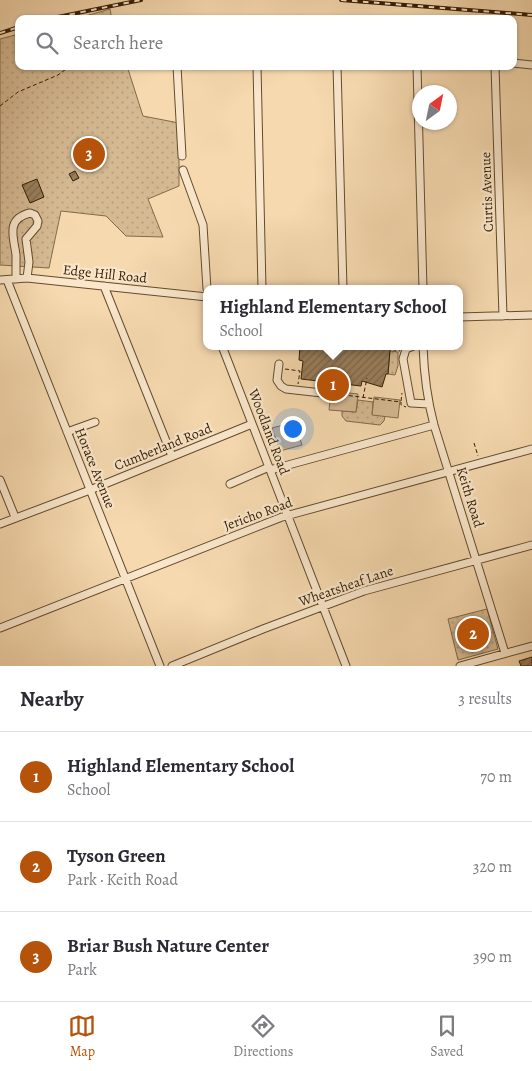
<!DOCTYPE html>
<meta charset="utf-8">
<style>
body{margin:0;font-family:Alegreya,serif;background:#f7f7f7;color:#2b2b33}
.compass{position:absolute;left:412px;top:85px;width:45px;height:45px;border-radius:50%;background:#fff;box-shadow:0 1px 4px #0004;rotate:33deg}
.you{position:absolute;left:292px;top:428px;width:18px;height:18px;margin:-12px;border:4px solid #fff;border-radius:50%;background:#1a73e8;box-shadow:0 0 0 8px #1a73e833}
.badge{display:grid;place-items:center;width:32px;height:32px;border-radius:50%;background:#b45309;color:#fff;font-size:16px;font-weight:700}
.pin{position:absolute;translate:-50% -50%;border:2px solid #fff;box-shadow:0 1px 5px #0006}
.popup{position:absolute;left:203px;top:285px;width:260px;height:65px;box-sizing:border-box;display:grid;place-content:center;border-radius:10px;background:#fff;filter:drop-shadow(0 1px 4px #0005);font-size:16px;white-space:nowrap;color:#7c7c81}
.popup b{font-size:19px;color:#2b2b33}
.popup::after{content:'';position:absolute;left:50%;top:100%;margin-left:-10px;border:10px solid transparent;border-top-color:#fff}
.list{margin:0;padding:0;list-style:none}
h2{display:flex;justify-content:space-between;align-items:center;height:65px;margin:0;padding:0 20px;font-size:21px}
h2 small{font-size:16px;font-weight:400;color:#7c7c81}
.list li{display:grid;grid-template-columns:32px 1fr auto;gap:15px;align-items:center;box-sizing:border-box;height:90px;padding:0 20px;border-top:1px solid #e1e1e2}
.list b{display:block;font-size:19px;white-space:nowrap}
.list p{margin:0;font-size:16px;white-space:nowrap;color:#7c7c81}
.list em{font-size:16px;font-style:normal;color:#7c7c81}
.icon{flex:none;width:28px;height:28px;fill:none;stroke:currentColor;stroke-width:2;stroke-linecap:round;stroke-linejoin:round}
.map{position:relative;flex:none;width:532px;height:666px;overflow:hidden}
.search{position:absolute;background:#fff;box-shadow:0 1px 4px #0004;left:15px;right:15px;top:15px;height:55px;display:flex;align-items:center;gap:12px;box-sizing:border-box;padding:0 18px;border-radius:10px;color:#7c7c81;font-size:19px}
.sheet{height:335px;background:#fff}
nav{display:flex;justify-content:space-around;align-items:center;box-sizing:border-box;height:70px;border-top:1px solid #e1e1e2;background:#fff;font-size:14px;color:#7c7c81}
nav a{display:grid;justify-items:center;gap:2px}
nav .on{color:#b45309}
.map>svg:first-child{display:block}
</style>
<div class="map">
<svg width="532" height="666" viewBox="0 0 532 666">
<defs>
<pattern id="grass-dots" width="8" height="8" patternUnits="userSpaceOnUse" patternTransform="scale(1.25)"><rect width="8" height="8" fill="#d5b992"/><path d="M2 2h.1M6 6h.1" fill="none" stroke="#b79e7c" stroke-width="1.8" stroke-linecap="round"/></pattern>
<pattern id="building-hatch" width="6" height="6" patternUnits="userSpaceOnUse" patternTransform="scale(1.25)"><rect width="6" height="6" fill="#987e5c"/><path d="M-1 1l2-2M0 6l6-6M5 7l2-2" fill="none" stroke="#7d664a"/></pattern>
</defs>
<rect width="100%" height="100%" fill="#f6d9af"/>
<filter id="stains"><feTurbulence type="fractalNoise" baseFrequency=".004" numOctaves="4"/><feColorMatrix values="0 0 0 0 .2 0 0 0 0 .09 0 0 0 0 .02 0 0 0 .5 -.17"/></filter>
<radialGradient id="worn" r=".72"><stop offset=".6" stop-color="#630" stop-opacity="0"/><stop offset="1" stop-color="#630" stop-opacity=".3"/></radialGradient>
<path fill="url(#grass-dots)" stroke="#846a4a" d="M110 9 112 19H75Z
M19 34V66H127L143 116 179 123V186L148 199 163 237 126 236 106 216 61 211 49 268 0 265V39Z
M390 351 398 352V366L395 375 388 374Z
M358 400 373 402 372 414 385 416 384 421 380 425 346 421 342 416V411L356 412Z
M487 609 498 649 458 660 448 619Z"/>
<path fill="#d5b992" stroke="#846a4a" d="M331 391 358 394 356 412 329 410Z
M374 397 400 400 398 418 372 415Z
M295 422 302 445 280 451 272 428Z"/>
<path fill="url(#building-hatch)" stroke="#331c02" d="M75 171 79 178 73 181 69 174Z
M37 179 44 197 30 203 22 185Z
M300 346H351L365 348V346H388L387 349 390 350 388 374H386L382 387 362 381 361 386 301 379 303 361 299 360Z
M532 657V666H521L519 661Z"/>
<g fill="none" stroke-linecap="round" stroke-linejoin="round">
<g stroke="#644b2d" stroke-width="9">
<path id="minor" d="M513 63 532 65
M177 66 182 156
M257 66 262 289
M337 66 343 289
M417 66 423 289
M495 66 503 316
M183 170 203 225 207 289
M16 279C16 272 16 263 16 255 14 238 5 219 30 213L35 215 38 221 37 226 26 239 29 262 27 278
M0 280 27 278 207 297
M7 280 160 666
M104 286 172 456
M459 317 532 315
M222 346 346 666
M413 346 406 349 403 359 411 403 429 404
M423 346C424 374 427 399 434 425L505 653
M279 364 277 380 281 386 286 389 331 394
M67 432 95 422
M270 470 434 425
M0 480 15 517
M230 484 269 467
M0 524 90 490 252 424
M0 628 282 517 532 449
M172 666 263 629 364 591 532 545
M460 666 532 646"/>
</g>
<path stroke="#331c02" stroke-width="1" stroke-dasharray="4 2.5" stroke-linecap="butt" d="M0 106 18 92 58 75 70 66
M390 346 389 349 400 351
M285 369 300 371 298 384
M336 394 401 402V405L406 407
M363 398 367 378
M401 401 402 393
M474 443 478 456"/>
<use href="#minor" stroke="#f9e6cb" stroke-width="7"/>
<g stroke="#331c02" stroke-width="4">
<path id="rail" d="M341 0 532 15
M48 19 141 0
M0 33 19 27"/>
</g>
<use href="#rail" stroke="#f9e6cb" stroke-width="2" stroke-dasharray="5.5" stroke-linecap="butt"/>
</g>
<g text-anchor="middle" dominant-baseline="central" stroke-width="4.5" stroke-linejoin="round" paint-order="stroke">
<g font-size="14" fill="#331c02" stroke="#f9e6cb">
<text transform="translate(487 192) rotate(-92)">Curtis Avenue</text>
<text transform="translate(105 274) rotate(6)">Edge Hill Road</text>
<text transform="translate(269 432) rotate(69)">Woodland Road</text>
<text transform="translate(163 447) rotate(-22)">Cumberland Road</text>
<text transform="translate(95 468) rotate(68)">Horace Avenue</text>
<text transform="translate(470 497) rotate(73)">Keith Road</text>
<text transform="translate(258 514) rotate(-20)">Jericho Road</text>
<text transform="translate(346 586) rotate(-19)">Wheatsheaf Lane</text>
</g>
</g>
<rect width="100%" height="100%" filter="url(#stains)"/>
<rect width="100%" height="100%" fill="url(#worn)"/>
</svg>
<svg class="compass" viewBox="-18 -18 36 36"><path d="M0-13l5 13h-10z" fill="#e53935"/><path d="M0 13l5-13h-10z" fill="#7c7c81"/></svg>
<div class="you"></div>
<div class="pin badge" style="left:333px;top:385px">1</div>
<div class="popup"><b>Highland Elementary School</b>School</div>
<div class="pin badge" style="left:473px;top:634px">2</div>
<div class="pin badge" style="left:89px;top:154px">3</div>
<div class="search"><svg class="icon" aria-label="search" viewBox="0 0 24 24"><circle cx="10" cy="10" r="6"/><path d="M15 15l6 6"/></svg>Search here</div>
</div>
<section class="sheet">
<h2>Nearby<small>3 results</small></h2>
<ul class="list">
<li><span class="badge">1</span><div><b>Highland Elementary School</b><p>School</p></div><em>70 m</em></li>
<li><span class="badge">2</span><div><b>Tyson Green</b><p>Park · Keith Road</p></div><em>320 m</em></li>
<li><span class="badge">3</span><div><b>Briar Bush Nature Center</b><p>Park</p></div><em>390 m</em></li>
</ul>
</section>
<nav>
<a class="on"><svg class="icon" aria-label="map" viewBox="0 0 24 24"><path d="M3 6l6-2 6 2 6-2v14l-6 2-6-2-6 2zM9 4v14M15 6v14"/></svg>Map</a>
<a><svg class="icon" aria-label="directions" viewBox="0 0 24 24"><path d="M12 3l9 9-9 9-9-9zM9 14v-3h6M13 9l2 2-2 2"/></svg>Directions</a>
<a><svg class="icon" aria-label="saved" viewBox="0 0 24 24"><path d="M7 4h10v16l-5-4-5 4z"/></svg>Saved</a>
</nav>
